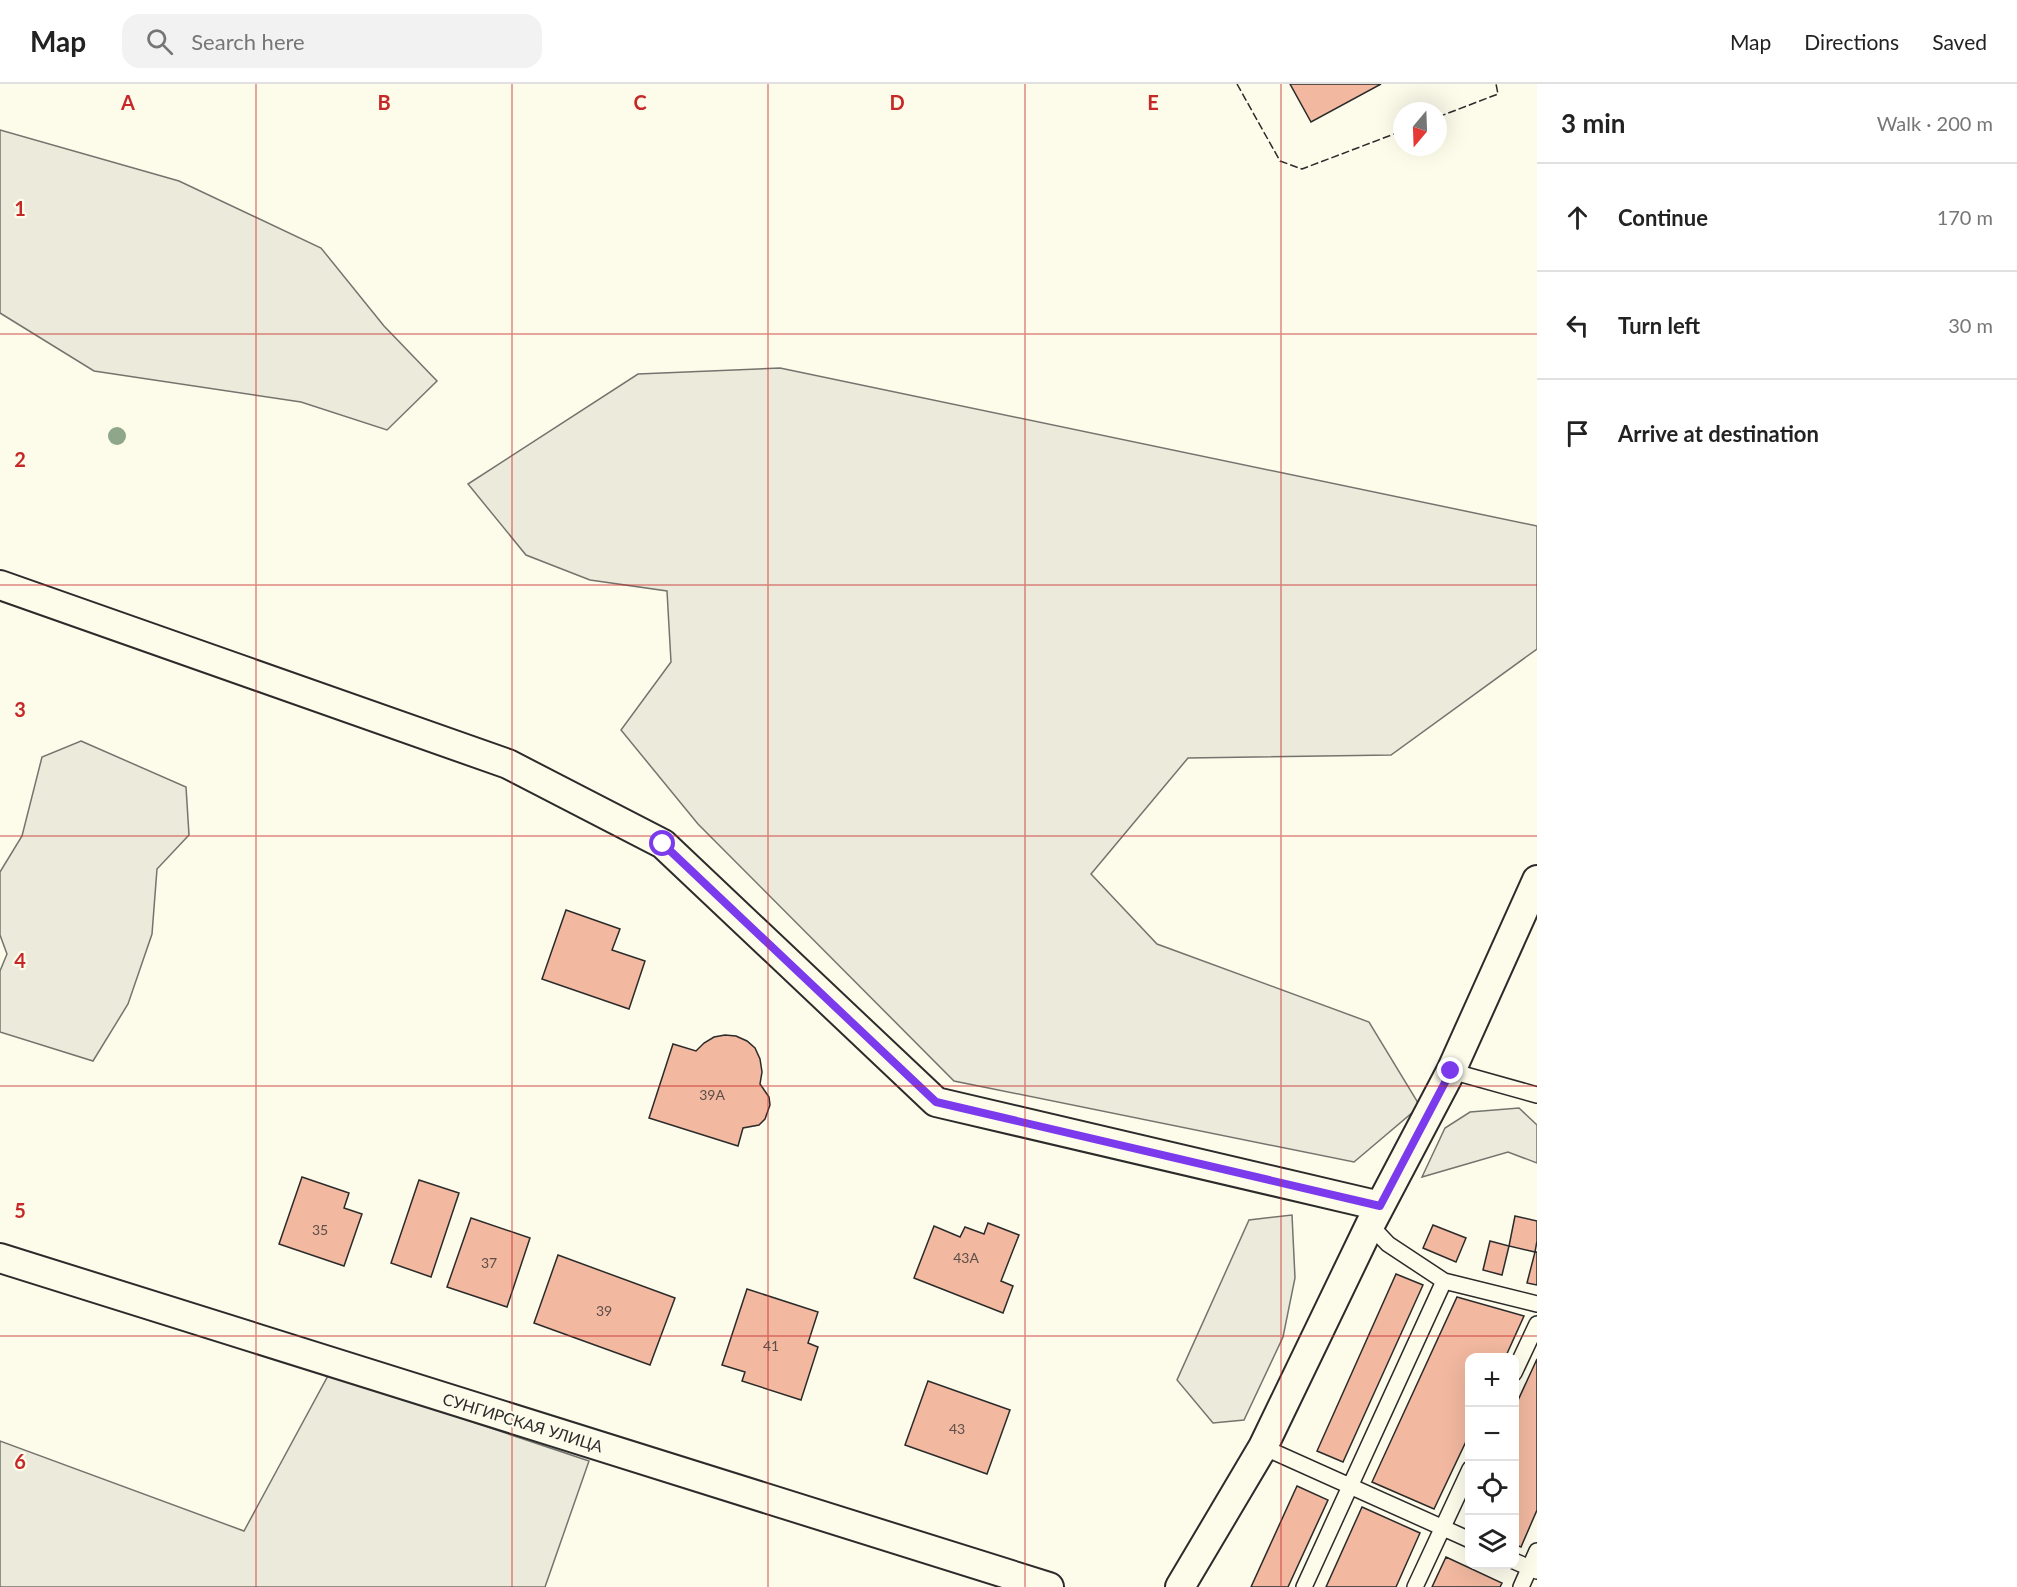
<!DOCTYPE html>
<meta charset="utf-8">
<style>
body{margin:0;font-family:Lato,sans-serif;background:#f2f2f2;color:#222}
.controls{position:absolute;right:18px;bottom:18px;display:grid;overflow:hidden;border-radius:12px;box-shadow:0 6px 24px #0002}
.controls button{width:54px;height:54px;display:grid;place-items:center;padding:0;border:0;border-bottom:2px solid #e0e0e0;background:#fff;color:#222;font:30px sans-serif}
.compass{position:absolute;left:1393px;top:18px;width:54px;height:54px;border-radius:50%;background:#fff;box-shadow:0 6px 24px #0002;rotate:199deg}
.stop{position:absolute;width:18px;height:18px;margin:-14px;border:4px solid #7c3aed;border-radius:50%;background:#fff}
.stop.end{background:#7c3aed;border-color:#fff;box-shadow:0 2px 6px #0008}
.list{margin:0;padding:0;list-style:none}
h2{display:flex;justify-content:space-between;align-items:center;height:78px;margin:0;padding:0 24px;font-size:26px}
h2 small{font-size:20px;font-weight:400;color:#767676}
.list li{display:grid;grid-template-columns:39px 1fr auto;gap:18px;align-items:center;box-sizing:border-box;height:108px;padding:0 24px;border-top:2px solid #e0e0e0}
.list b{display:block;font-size:22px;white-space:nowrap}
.list em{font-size:20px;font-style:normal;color:#767676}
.icon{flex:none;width:33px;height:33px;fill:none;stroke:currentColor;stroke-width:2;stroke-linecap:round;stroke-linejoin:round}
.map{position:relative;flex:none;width:1537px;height:1503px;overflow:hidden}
header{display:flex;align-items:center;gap:36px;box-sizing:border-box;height:84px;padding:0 30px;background:#fff;border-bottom:2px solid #e0e0e0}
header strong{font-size:28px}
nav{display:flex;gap:33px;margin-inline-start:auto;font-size:21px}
.search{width:420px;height:54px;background:#f2f2f2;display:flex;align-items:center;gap:15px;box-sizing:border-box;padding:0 21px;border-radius:18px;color:#767676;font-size:22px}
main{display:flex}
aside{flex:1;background:#fff}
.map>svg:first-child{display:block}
</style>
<header>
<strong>Map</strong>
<div class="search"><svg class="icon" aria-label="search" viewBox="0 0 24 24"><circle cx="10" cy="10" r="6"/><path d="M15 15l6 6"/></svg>Search here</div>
<nav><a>Map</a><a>Directions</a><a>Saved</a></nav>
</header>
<main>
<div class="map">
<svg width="1537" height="1503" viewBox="0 0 1537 1503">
<rect width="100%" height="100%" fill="#fdfbea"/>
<path fill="#ecebdb" stroke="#74746e" stroke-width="1.5" d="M0 46 179 97 321 164 384 242 437 297 387 346 301 318 94 287 0 229Z
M780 284 1537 442V565L1391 671 1188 674 1091 790 1157 860 1369 938 1420 1022 1354 1078 954 997 698 740 621 646 671 578 667 507 590 496 526 471 468 400 638 290Z
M81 657 186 703 189 751 157 785 152 850 128 920 93 977 0 948V887L7 870 0 851V788L22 752 42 673Z
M1519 1024 1537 1041V1079L1508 1068 1422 1093 1445 1044 1470 1028Z
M1292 1131 1295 1194 1283 1253 1244 1336 1213 1339 1177 1296 1249 1136Z
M329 1290 589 1377 545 1503H0V1357L244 1447Z"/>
<path fill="#f2b8a0" stroke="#2b2b2b" stroke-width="1.5" d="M1290 0H1381L1311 38Z
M566 826 620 845 612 866 645 877 629 925 542 895Z
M725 951 736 952 747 957 755 964 760 975 762 988 760 1000 769 1013 770 1021 765 1035 759 1041 743 1044 738 1062 649 1034 673 960 696 967 704 959 714 953Z
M302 1093 349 1109 344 1124 362 1130 344 1182 279 1160Z
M419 1096 459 1109 431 1193 391 1179Z
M1515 1132 1537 1137V1157L1535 1168 1509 1162Z
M471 1134 530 1154 507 1223 447 1203Z
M988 1139 1019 1151 1001 1197 1013 1202 1003 1229 914 1194 934 1142 960 1153 965 1143 984 1150Z
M1433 1141 1466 1154 1456 1178 1423 1164Z
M1490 1157 1509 1162 1502 1191 1483 1186Z
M1535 1168H1537V1201L1527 1199Z
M558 1171 675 1214 650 1281 534 1239Z
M1396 1190 1423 1201 1343 1378 1317 1367Z
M747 1205 818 1228 808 1259 818 1263 801 1316 742 1297 745 1288 722 1281Z
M1457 1213 1524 1232 1505 1274H1470V1349L1434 1425 1372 1398Z
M1537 1275V1426L1521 1463 1514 1460V1325Z
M928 1297 1010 1326 987 1390 905 1361Z
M1297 1402 1328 1416 1288 1503H1251Z
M1362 1423 1420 1449 1396 1503H1326Z
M1446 1473 1502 1499 1500 1503H1432Z"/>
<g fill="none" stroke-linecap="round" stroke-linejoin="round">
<g stroke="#2b2b2b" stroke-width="18">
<path id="lane" d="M1451 987 1537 1011
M1370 1141 1388 1160 1444 1197 1537 1220
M1514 1289 1537 1240
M1263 1363 1470 1456
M1514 1477 1537 1487
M1304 1503 1444 1197
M1415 1503 1470 1385
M1521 1503 1537 1467"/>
</g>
<g stroke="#2b2b2b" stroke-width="32">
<path id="street" d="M0 501 508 680 663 760 936 1018 1380 1122
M0 1174 1049 1503
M1180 1503 1263 1363 1370 1141 1451 987 1537 796"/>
</g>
<use href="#lane" stroke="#fdfbea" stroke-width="15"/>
<use href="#street" stroke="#fdfbea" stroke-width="28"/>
<path stroke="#2b2b2b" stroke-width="1.5" stroke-dasharray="8 3" stroke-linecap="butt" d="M1237 0 1280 77 1302 85 1402 47
M1438 33 1498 10 1496 0"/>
</g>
<circle fill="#8ea78a" cx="117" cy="352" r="9"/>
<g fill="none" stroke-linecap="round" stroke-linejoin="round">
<path stroke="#7c3aed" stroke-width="8" d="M663 760 936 1018 1380 1122 1451 987"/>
</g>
<path fill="none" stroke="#c62828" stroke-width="1.5" stroke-opacity="0.55" d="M256 0V1503M512 0V1503M768 0V1503M1025 0V1503M1281 0V1503M0 250H1537M0 501H1537M0 752H1537M0 1002H1537M0 1252H1537"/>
<g text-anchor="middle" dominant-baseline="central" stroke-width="4.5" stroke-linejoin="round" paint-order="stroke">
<g font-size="14" fill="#5d4e48">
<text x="712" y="1010">39А</text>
<text x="320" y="1145">35</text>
<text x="966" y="1173">43А</text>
<text x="489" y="1178">37</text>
<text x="604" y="1226">39</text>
<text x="771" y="1261">41</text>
<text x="957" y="1344">43</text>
</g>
<g font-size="16" fill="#2b2b2b" stroke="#fdfbea">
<text transform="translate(523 1338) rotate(17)">СУНГИРСКАЯ УЛИЦА</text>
</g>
</g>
<g font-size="20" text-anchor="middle" font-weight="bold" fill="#c62828" stroke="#fdfbea" stroke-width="4.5" stroke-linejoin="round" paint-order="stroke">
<text x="128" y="26">A</text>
<text x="384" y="26">B</text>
<text x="640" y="26">C</text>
<text x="897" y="26">D</text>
<text x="1153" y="26">E</text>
<text x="20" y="132">1</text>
<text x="20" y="383">2</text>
<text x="20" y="633">3</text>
<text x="20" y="884">4</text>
<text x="20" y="1134">5</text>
<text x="20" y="1385">6</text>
</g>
</svg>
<div class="controls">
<button>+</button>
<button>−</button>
<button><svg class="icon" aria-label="locate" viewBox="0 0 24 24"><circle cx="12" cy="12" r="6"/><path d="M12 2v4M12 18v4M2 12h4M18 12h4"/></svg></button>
<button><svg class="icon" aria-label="layers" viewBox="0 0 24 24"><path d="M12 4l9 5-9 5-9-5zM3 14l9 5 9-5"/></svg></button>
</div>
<svg class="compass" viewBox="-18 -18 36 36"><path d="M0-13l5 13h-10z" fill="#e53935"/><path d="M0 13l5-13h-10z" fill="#767676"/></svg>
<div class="stop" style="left:663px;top:760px"></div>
<div class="stop end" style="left:1451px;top:987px"></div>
</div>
<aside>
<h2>3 min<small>Walk · 200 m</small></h2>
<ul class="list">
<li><svg class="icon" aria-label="ahead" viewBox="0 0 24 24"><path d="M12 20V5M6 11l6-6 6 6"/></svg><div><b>Continue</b></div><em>170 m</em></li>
<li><svg class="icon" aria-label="left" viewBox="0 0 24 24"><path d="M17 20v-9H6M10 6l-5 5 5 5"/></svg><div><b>Turn left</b></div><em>30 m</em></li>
<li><svg class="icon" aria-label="arrive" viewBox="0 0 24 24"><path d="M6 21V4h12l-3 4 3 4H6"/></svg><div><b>Arrive at destination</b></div></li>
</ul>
</aside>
</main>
